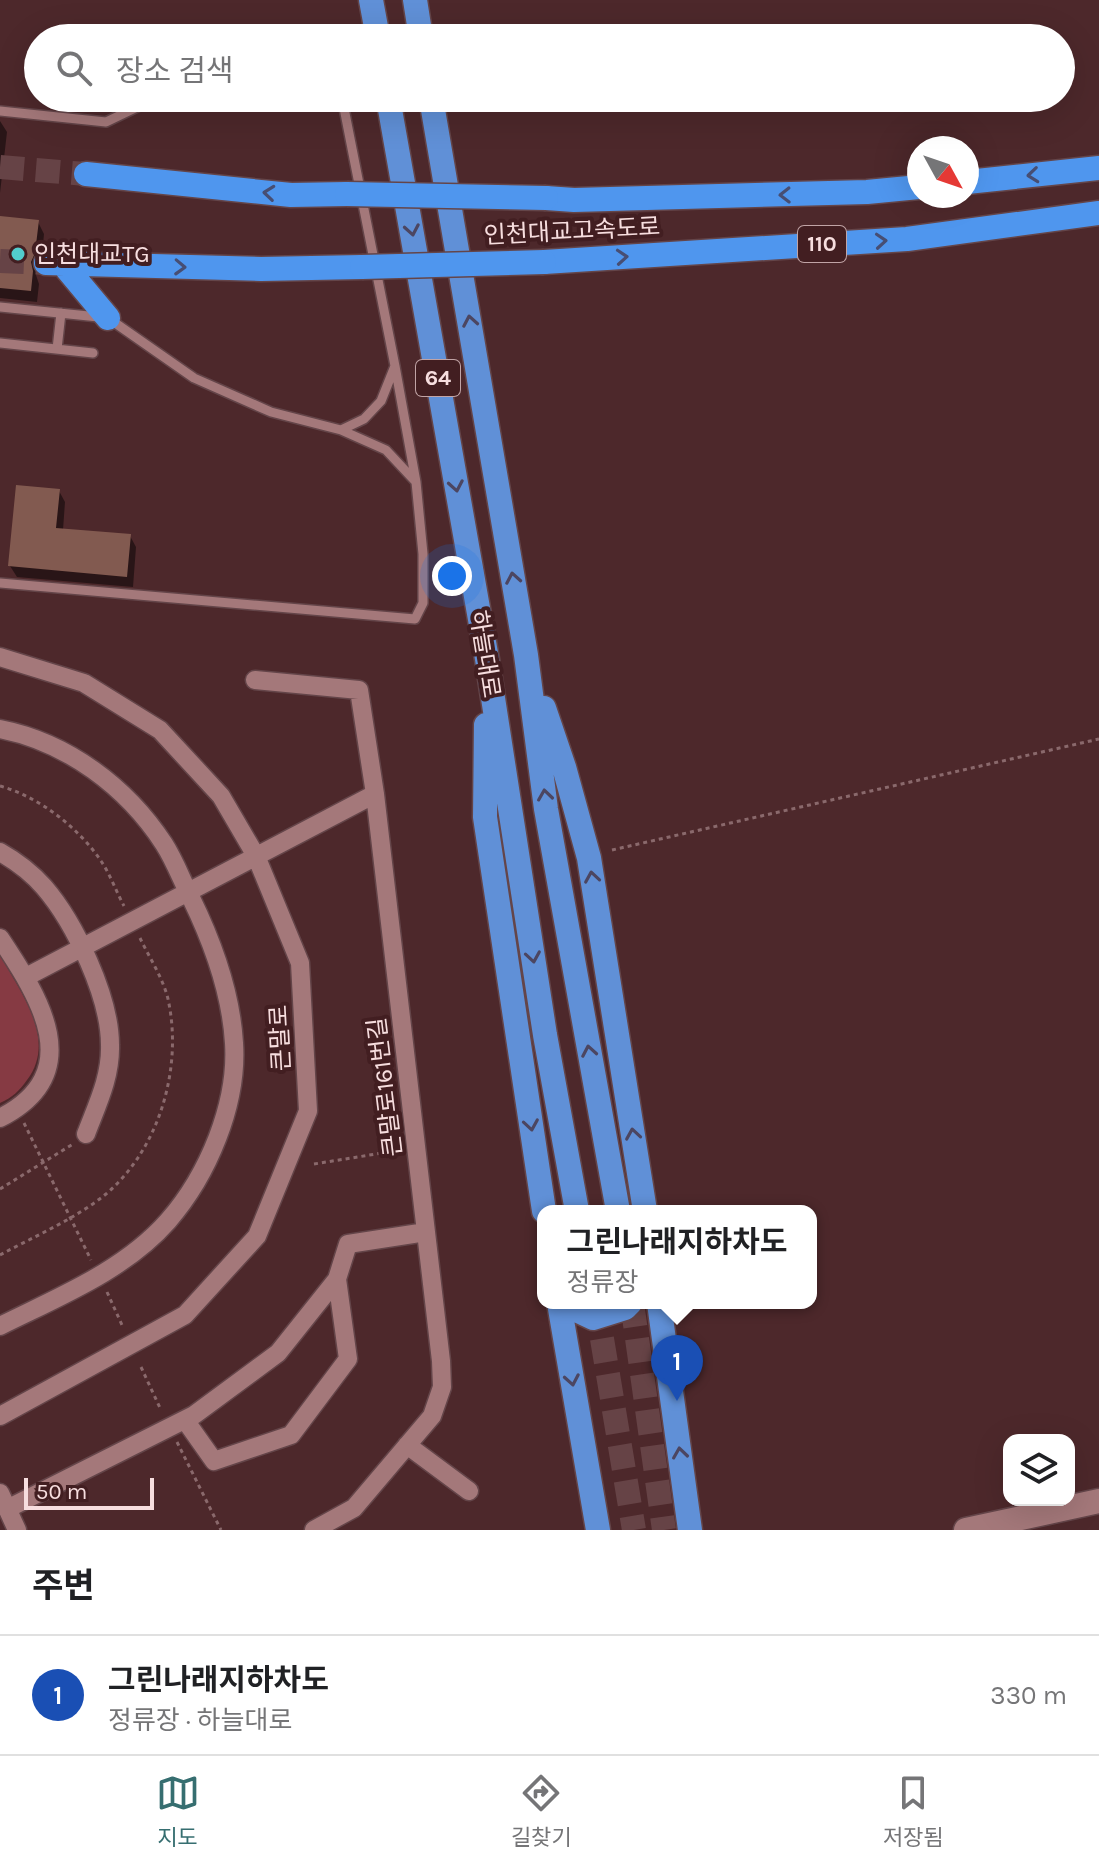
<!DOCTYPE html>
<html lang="ko">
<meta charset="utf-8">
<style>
body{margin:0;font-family:Karla,"Noto Sans KR",sans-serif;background:#f6f6f6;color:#202124}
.controls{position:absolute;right:24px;bottom:24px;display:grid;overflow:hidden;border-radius:16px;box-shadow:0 8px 32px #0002}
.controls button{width:72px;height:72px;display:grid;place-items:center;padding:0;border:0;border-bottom:2px solid #e0e0e0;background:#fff;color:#202124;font:40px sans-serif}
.compass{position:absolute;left:907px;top:136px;width:72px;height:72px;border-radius:50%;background:#fff;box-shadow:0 8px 32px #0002;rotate:130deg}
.scale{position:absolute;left:24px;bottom:20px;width:130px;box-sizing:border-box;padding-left:8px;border:4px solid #f7dedf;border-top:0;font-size:22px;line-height:28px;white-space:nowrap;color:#f7dedf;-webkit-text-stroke:6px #421e21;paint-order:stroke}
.you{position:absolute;left:452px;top:576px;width:28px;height:28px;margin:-20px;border:6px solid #fff;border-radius:50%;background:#1a73e8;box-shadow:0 0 0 12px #1a73e833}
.badge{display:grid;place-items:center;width:52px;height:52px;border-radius:50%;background:#366e70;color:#fff;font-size:26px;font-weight:700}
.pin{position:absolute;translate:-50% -66px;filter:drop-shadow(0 2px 4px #0008)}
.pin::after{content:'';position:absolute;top:42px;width:28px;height:24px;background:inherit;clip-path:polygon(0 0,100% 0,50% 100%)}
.popup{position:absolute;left:537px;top:1205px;width:280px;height:104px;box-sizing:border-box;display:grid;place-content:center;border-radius:16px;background:#fff;filter:drop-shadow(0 2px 6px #0005);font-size:26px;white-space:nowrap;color:#757577}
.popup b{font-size:30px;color:#202124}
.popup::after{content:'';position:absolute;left:50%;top:100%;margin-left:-16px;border:16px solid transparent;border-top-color:#fff}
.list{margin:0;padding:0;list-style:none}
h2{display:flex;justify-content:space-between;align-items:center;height:104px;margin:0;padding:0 32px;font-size:34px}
h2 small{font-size:26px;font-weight:400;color:#757577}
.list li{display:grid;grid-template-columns:52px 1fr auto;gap:24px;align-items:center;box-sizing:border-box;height:120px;padding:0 32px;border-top:2px solid #e0e0e0}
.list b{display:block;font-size:30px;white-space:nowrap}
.list p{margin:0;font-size:26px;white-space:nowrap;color:#757577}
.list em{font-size:26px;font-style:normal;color:#757577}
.icon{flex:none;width:44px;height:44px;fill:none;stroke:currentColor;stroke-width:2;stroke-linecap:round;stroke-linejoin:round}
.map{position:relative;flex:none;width:1099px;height:1530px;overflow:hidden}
.search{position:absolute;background:#fff;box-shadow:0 8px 32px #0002;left:24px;right:24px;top:24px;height:88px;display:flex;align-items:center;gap:20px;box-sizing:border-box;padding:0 28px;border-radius:44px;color:#757577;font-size:30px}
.sheet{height:224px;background:#fff}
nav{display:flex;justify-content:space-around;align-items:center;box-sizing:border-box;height:112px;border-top:2px solid #e0e0e0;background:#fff;font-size:22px;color:#757577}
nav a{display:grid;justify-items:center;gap:4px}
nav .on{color:#366e70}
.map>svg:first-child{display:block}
</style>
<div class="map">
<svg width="1099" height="1530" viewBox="0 0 1099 1530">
<rect width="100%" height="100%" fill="#4d282b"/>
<path fill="#863a43" d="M0 955C20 992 58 1039 27 1080 19 1091 13 1097 0 1103Z"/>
<path fill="#0007" d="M0 121 7 132 0 193Z
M0 218 38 222 44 234 41 265 36 275 39 284 37 302 0 298Z
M59 491 65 502 63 530 130 536 136 547 133 587 17 577 10 566Z"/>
<path fill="#825a50" d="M0 216 39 220 35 253 31 262 33 271 31 291 0 288Z
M16 485 60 489 56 528 131 534 127 577 8 566Z"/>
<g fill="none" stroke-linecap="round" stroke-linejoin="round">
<path stroke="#664346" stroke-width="24" stroke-dasharray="24 12" stroke-linecap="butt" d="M596 1303 634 1530
M632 1303 664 1530"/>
<path stroke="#664346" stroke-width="24" stroke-dasharray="24 12" stroke-linecap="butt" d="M0 167 86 174
M0 261 46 263"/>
<g stroke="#644549" stroke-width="12">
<path id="service" d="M0 111 106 122 156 98
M0 307 108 318 194 378 271 412 341 430 364 419 381 401 395 366 342 98
M0 343 93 353
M57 349 61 313
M341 430 386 450 416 482
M0 583 415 619 423 603V554L416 482 395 366"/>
</g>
<g stroke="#644549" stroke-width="21">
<path id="minor" d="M0 657 84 683 160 730 221 796 256 856 300 963 308 1111 257 1236 185 1315 0 1416
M255 680 359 690 375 794 441 1361 442 1387 432 1416 354 1508 314 1530
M0 729C67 742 127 787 164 844 175 861 182 881 191 898 213 943 231 992 234 1043 238 1104 208 1175 168 1221 124 1271 58 1297 0 1326
M0 852C16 861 31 872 44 887 75 923 110 997 110 1045 111 1077 97 1105 86 1134
M0 938C40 998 88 1073 0 1118
M26 977 375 794
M185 1420 214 1461 291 1435 348 1359 337 1279
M407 1445 469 1491
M0 1493 17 1530
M7 1509 194 1415 278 1353 337 1279 348 1244 426 1232"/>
</g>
<g stroke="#644549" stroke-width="27">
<path id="secondary" d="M966 1530 1099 1501"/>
</g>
<g stroke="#644549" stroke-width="27">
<path id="trunk" d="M371 0 378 38
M415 0 421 38
M388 98 487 659 545 1035 577 1211
M431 98 526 655 546 809 618 1211
M544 708 564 767 589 858 645 1211
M486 725 485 817 544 1211
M559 1303 598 1530
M570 1303 574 1309 593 1318 625 1308 630 1303
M659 1303 690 1530"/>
</g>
<g stroke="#644549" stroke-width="27">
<path id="motorway" d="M86 174 291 195 347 194
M967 182 1099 168
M546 198 574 200 867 192 919 187
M544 262 907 239 1099 213
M46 263 261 269 362 267
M63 264 108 318"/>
</g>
<path stroke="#8a696c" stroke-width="3" stroke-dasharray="4 4" stroke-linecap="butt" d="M0 786C39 797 78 827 101 861 110 874 116 891 124 906
M612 850 1099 739
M24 1123 91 1260
M314 1164 401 1150
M0 1189 73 1144
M0 1255C35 1236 75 1219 106 1194 160 1148 183 1067 168 999 163 978 149 957 140 938
M107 1292 122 1325
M141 1367 161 1410
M177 1442 221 1530"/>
<use href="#service" stroke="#a4787a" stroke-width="9"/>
<use href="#minor" stroke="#a4787a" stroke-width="18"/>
<use href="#secondary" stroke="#a4787a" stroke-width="24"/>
<use href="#trunk" stroke="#6090d7" stroke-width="24"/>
<use href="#motorway" stroke="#4f96ee" stroke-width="24"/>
<g stroke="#644549" stroke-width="27" stroke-linecap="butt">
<path id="motorway-bridge" d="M347 194 546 198
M362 267 544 262"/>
</g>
<use href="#motorway-bridge" stroke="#4f96ee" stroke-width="24"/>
</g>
<defs><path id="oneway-chevron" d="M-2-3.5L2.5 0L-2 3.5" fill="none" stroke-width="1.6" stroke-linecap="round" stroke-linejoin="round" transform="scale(2)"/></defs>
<g stroke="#474e73">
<use href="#oneway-chevron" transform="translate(1033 175) rotate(174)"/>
<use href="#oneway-chevron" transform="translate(269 193) rotate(-174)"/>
<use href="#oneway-chevron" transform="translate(785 195) rotate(179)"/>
<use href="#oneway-chevron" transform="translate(881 241) rotate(-4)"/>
<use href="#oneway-chevron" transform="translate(622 257) rotate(-4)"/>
<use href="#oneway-chevron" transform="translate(180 267) rotate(2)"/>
</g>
<g stroke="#4c4661">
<use href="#oneway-chevron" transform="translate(412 230) rotate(80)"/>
<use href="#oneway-chevron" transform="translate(470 321) rotate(-100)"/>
<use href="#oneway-chevron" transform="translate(456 486) rotate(80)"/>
<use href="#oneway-chevron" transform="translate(513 578) rotate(-100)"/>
<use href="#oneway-chevron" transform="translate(545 795) rotate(-98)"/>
<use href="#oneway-chevron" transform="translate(592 877) rotate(-99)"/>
<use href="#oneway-chevron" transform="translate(533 957) rotate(81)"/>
<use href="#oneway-chevron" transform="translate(589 1051) rotate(-100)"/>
<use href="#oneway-chevron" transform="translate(531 1125) rotate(81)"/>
<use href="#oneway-chevron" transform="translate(633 1134) rotate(-99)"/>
<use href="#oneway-chevron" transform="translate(572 1380) rotate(80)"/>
<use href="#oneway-chevron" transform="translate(680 1453) rotate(-98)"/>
</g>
<circle fill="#52cdcd" stroke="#421e21" stroke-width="3" cx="18" cy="254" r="8"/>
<g text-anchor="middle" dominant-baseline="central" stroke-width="8" stroke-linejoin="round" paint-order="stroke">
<g fill="#421e21" stroke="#c1a4a6" stroke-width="2">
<rect x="798" y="226" width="48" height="36" rx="6"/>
<rect x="416" y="360" width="44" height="36" rx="6"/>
</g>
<g font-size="22" font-weight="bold" fill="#f7dedf">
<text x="822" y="244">110</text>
<text x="438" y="378">64</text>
</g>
<g font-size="24" fill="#f7dedf" stroke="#421e21">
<text transform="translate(572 231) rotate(-3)">인천대교고속도로</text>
<text transform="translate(485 654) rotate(81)">하늘대로</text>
<text transform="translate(280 1038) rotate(-93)">큰말로</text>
<text transform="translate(385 1087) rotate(-97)">큰말로161번길</text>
</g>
<g font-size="24" fill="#f7dedf" stroke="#421e21" text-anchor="start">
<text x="34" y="254">인천대교TG</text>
</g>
</g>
</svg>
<div class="controls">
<button><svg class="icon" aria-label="layers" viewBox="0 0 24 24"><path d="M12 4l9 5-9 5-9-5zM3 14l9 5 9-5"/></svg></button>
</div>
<svg class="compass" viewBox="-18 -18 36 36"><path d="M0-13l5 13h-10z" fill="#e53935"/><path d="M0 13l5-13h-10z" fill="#757577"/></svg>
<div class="scale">50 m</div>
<div class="you"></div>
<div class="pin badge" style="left:677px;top:1401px;background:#1a4fb4">1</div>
<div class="popup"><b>그린나래지하차도</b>정류장</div>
<div class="search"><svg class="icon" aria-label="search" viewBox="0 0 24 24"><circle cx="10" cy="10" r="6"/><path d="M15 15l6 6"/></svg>장소 검색</div>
</div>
<section class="sheet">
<h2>주변<small></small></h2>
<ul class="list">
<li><span class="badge" style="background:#1a4fb4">1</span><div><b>그린나래지하차도</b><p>정류장 · 하늘대로</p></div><em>330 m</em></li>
</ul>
</section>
<nav>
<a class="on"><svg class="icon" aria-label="map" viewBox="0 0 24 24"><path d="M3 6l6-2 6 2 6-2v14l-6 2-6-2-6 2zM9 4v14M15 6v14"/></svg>지도</a>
<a><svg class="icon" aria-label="directions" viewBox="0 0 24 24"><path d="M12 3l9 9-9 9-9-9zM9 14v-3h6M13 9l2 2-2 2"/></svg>길찾기</a>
<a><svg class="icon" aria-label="saved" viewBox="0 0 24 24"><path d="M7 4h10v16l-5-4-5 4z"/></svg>저장됨</a>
</nav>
